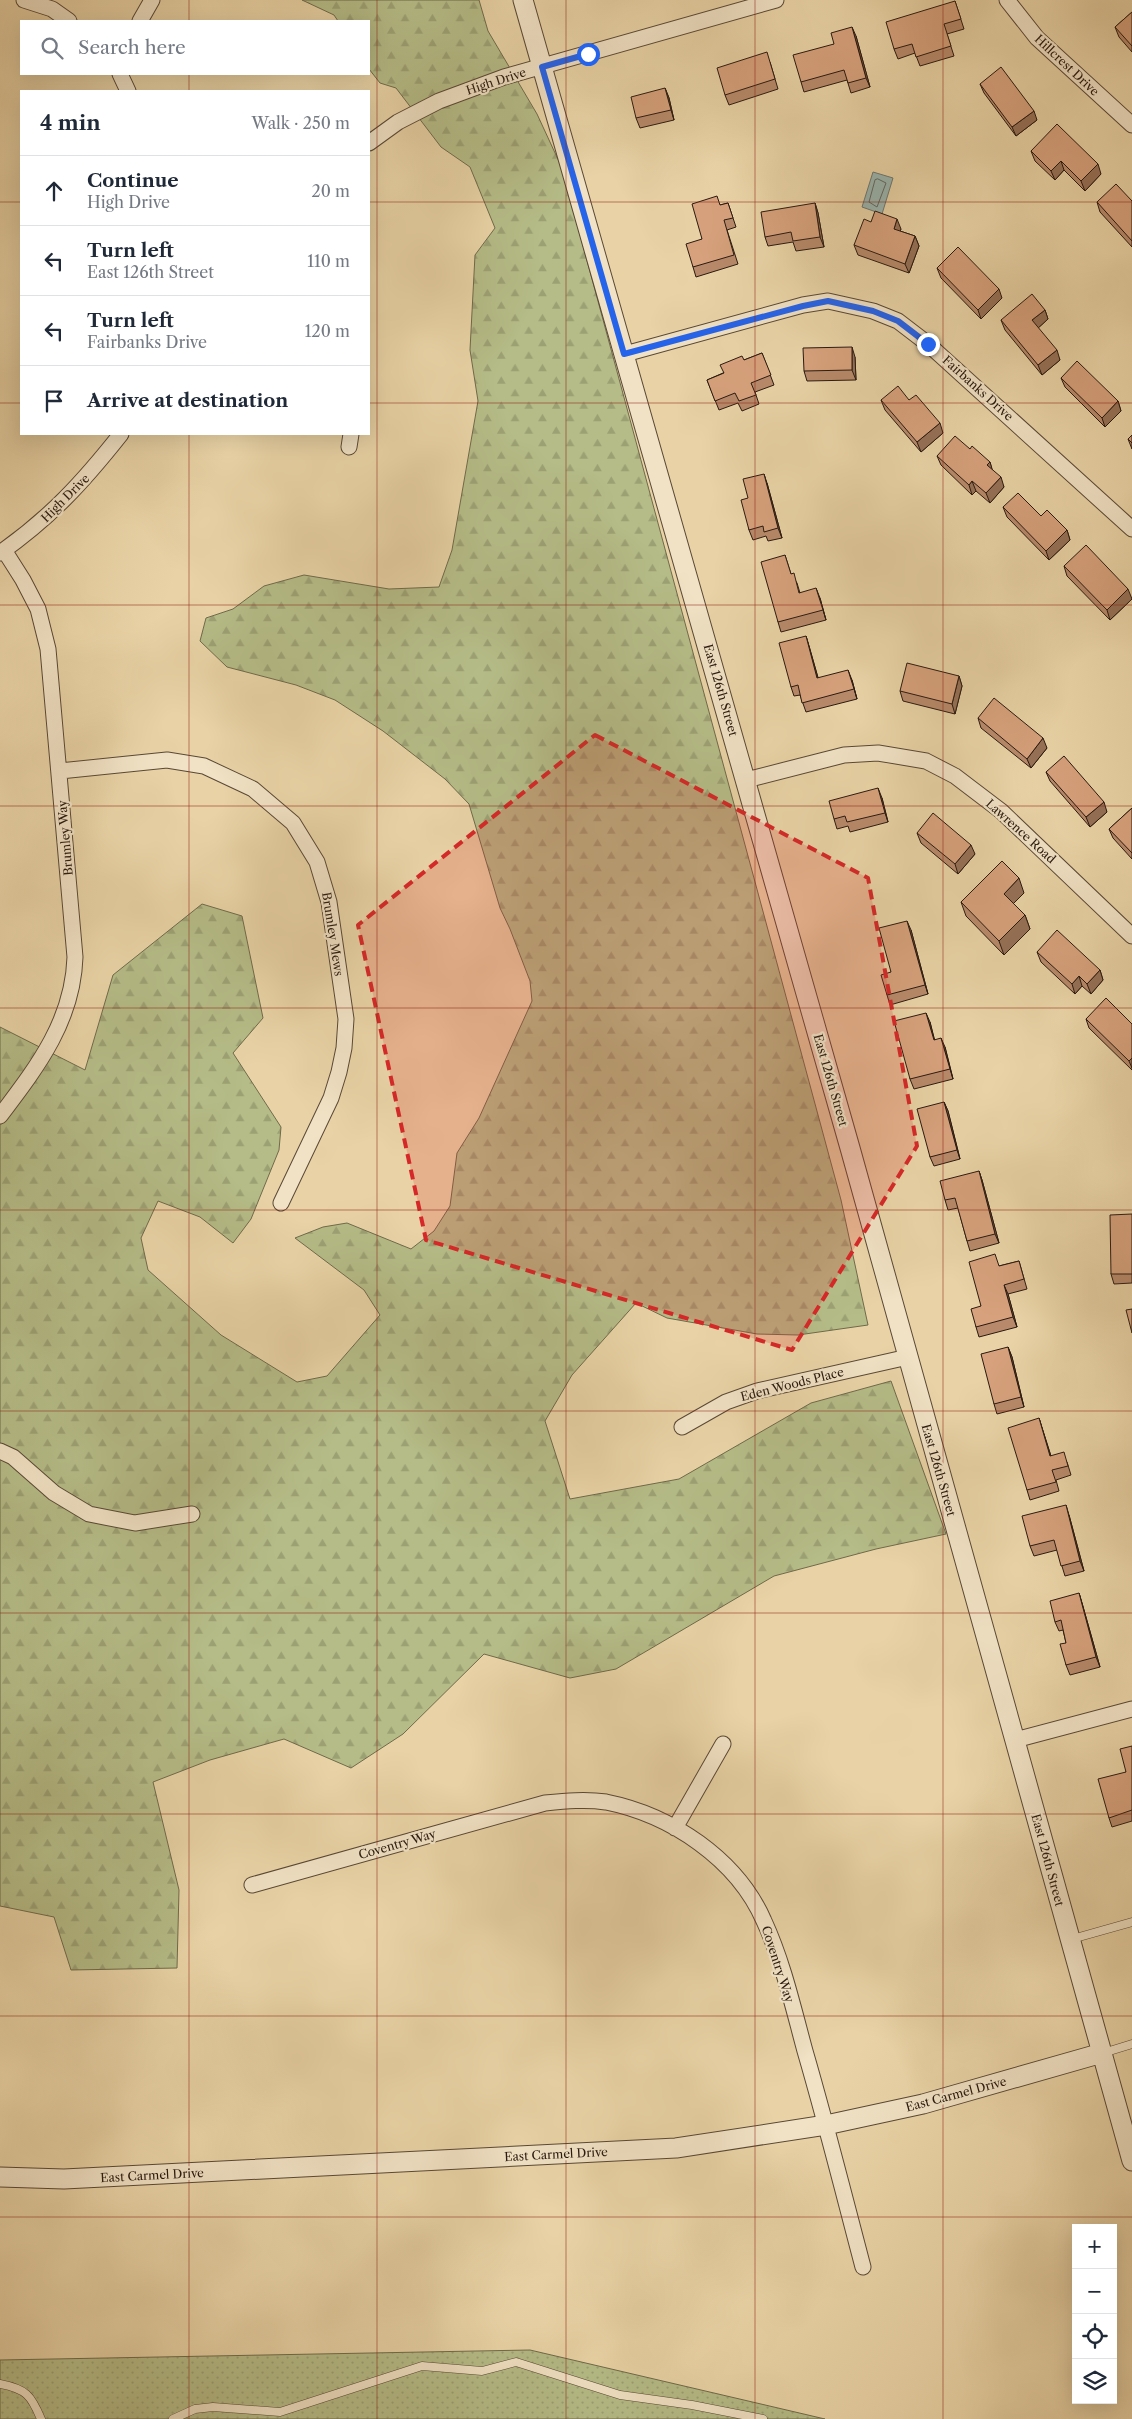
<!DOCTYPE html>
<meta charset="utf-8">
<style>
body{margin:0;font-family:"Libre Caslon Text",serif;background:#f2f2f3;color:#1f2937}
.controls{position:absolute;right:15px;bottom:15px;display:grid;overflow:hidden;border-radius:0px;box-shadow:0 5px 20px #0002}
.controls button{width:45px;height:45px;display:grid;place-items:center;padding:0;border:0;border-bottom:1px solid #e0e1e3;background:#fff;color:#1f2937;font:25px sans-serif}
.stop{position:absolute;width:15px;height:15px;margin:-11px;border:4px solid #2563eb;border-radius:50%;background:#fff}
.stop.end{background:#2563eb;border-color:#fff;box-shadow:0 1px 5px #0008}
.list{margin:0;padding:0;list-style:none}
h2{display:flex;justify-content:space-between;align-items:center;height:65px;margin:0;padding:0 20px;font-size:21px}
h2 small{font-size:16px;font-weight:400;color:#747a83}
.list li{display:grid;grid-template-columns:32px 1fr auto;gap:15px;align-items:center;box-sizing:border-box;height:70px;padding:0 20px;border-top:1px solid #e0e1e3}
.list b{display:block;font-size:19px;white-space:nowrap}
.list p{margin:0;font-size:16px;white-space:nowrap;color:#747a83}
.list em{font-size:16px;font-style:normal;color:#747a83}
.icon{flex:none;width:28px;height:28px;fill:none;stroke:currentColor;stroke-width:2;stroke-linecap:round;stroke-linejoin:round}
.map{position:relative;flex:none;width:1132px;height:2419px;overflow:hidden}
.search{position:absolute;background:#fff;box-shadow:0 5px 20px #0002;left:20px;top:20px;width:350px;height:55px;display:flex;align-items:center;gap:12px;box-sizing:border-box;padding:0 18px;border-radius:0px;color:#747a83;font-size:19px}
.panel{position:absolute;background:#fff;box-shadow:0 5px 20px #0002;left:20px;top:90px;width:350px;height:345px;border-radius:0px}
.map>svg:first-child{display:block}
</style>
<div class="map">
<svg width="1132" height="2419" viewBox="0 0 1132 2419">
<defs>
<pattern id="grass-dots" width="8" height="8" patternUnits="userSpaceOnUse" patternTransform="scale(1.25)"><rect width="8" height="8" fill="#b5bc87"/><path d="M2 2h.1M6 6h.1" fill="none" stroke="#9ca174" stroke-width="1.8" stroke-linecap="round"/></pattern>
<pattern id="forest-firs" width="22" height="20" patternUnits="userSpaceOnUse" patternTransform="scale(1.25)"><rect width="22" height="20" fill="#b5bc87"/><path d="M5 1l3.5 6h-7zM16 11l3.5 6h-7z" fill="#9ca174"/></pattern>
</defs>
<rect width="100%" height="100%" fill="#e9d3a6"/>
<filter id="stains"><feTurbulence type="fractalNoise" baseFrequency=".004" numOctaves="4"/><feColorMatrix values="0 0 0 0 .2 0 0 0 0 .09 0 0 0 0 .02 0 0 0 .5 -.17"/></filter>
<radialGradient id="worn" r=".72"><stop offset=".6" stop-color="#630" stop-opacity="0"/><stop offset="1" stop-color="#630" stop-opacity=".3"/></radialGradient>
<path fill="url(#grass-dots)" stroke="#6f6a4c" d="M530 2350 825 2419H0V2360Z"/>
<path fill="url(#forest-firs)" stroke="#6f6a4c" d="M302 0H479L488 31 537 114 562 168 841 1200 868 1325 798 1335 757 1334 667 1318 636 1303 572 1375 545 1421 570 1499 679 1479 811 1403 891 1381 946 1534 876 1549 774 1576 616 1669 570 1678 484 1654 403 1734 351 1768 284 1739 210 1760 153 1782 179 1890 177 1968 71 1970 54 1917 0 1906V1027L85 1070 113 975 202 904 242 916 263 1018 233 1053 281 1127 279 1150 251 1219 233 1243 200 1217 158 1201 141 1238 148 1270 221 1335 297 1382 327 1376 380 1315 364 1290 295 1238 323 1227 347 1223 411 1249 434 1231 450 1206 457 1153 479 1118 532 1001 530 981 510 929 500 908 469 804 445 779 383 731 335 700 296 685 227 667 200 641 206 618 233 609 264 586 304 575 389 589 439 587 452 550 478 401 470 350 475 255 495 228 470 167 441 147 396 88 380 83 369 69V21H338L334 15Z"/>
<path fill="#9ab6b1" stroke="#6d7771" d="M873 172 893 178 882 214 862 207Z"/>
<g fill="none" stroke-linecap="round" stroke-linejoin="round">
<path stroke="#626860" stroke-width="1" d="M878 179 886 183 877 207 869 202 875 180Z"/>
<g stroke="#594836" stroke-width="9">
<path id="service" d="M1072 1939 1132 1922
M1103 2053 1132 2044
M0 2384C26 2389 31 2395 41 2419
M173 2419 195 2409 213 2407 280 2412 422 2366 482 2371 516 2362 620 2395 692 2405 763 2419"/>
</g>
<g stroke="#594836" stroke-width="17">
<path id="minor" d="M24 0 52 9 69 21
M1007 0 1037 38 1132 125
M140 21 152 0
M120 74 128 91
M369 143 398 122 439 101 504 77 776 0
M625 354 803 305 828 301 873 311 898 321 928 344 1132 529
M349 447 351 434
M0 553C51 517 83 482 121 434
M60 771 167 760 204 766 253 789 293 823 317 862 329 902 346 1019 344 1048 339 1072 331 1098 281 1203
M746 780 844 755 878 753 926 761 955 776 1001 811 1132 936
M0 1116C37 1067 73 1021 75 957L48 649 38 609 23 580 4 550
M682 1427 726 1402 757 1391 908 1357
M0 1451 13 1457 54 1493 89 1514 135 1523 192 1514
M1015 1740 1132 1709
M675 1828 723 1744
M252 1885 545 1803C565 1801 586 1799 606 1802 671 1815 737 1859 764 1921 783 1962 793 2007 805 2051 826 2123 844 2195 863 2267"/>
</g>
<g stroke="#594836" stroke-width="21">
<path id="tertiary" d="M523 0 850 1148 1132 2161
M0 2177 64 2179 676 2148 826 2125 923 2104 1102 2053"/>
</g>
<use href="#service" stroke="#f1e2c5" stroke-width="8"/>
<use href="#minor" stroke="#f1e2c5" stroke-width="15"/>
<use href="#tertiary" stroke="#f1e2c5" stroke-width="19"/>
</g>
<path fill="#b88a6b" stroke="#291910" d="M955 1 964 29 947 34 954 56 920 66 915 53 898 59 894 49Z
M1132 12V52L1119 37 1115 27Z
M856 36 870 87 851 93 847 80 804 92 801 82 834 44Z
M770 62 778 89 729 105 725 95Z
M980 84 1037 120 1016 136 984 93Z
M665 88 669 98 674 120 640 128 636 118Z
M1031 151 1101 174 1085 191 1064 170 1055 180 1035 161Z
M1132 201V247L1100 212 1097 202Z
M728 203 736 227 727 230 738 264 696 277 693 267 702 239 720 205Z
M815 203 818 213 824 247 796 251 793 242 768 246 765 237Z
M871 222 901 229 900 231 915 236 919 246 909 273 858 255 854 245Z
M937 268 1002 298 981 319 941 278Z
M1045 310 1048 319 1038 328 1060 360 1042 375 1005 330 1001 320Z
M762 353 774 385 755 392 759 404 742 411 738 403 719 410 707 380 723 373 744 360Z
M855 357 856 380 807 381 804 371Z
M1061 378 1118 401 1121 411 1105 427 1065 387Z
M881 400H909L943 433 921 452 885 410Z
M1132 435V449L1128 439Z
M970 449 990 462 992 470 1004 487 990 503 976 491 972 495 941 465 937 456Z
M767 483 782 538 768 541 766 536 753 540 749 530 748 498Z
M1003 507 1041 516 1067 530 1070 540 1049 560 1007 517Z
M785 555 791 574 797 583 800 593 820 598 826 620 781 632 778 622Z
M1064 566 1132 599 1110 620 1067 576Z
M806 636 809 646 818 678 852 680 857 699 806 712 800 695 794 696 791 687Z
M959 676 962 686 955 714 903 701 900 691Z
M978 718 1047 748 1031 768 981 728Z
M1046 772 1107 812 1090 827 1050 781Z
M882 798 888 822 850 832 848 826 837 829 834 819Z
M1132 808V859L1113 838 1109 829Z
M917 833 975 854 958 874 921 843Z
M1024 893 1013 904 1025 915 1030 929 1004 955 966 916 961 902Z
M911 930 928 994 890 1005 887 995 891 972Z
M1037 952 1100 970 1103 980 1091 994 1082 986 1075 994 1041 962Z
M1086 1019 1132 1024V1070L1089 1028Z
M930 1022 934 1039 945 1047 953 1079 914 1089 910 1079Z
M944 1102 948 1111 960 1159 934 1166 930 1157Z
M979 1171 982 1180 999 1243 970 1251 967 1241 958 1208 948 1210 945 1200Z
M1132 1214V1283L1114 1284 1111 1274Z
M1019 1261 1027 1289 1008 1294 1017 1327 979 1337 976 1327 981 1306 999 1266Z
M1008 1347 1012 1357 1024 1407 997 1414 994 1404Z
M1039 1418 1051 1456 1067 1462 1071 1475 1056 1480 1059 1491 1030 1500 1027 1490Z
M1069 1515 1084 1571 1065 1576 1057 1550 1034 1556 1030 1546Z
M1079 1593 1082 1603 1100 1667 1070 1675 1066 1665V1643L1063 1630 1059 1631 1055 1622Z
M1132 1746V1821L1112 1827 1109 1818 1126 1772Z"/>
<path fill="#967157" stroke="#291910" d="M852 27 856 36 870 87 866 78Z
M665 88 669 98 674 120 671 110Z
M1034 111 1037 120 1016 136 1012 127Z
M1061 161 1064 170 1055 180 1051 171Z
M1098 164 1101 174 1085 191 1081 181Z
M815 203 818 213 824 247 820 237Z
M897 219 901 229 897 238 894 229Z
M915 236 919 246 909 273 905 264Z
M999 289 1002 298 981 319 978 310Z
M1045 310 1048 319 1036 330 1032 320Z
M852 347 855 357 856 380 852 370Z
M1057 350 1060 360 1042 375 1038 365Z
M1118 401 1121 411 1105 427 1102 418Z
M940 423 943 433 921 452 917 442Z
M990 462 993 472 987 465Z
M764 474 767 483 782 538 778 528Z
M1001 477 1004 487 990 503 986 493Z
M972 481 976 491 972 495 969 485Z
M1067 530 1070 540 1049 560 1046 551Z
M816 588 820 598 826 620 823 610Z
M1128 589 1132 599 1110 620 1107 610Z
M806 636 809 646 821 688 817 678Z
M848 670 852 680 857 699 854 689Z
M959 676 962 686 955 714 952 704Z
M1043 738 1047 748 1031 768 1027 759Z
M878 788 882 798 888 822 885 813Z
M1104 802 1107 812 1090 827 1086 817Z
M971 845 975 854 958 874 955 864Z
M1019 878 1024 893 1009 908 1004 894Z
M1025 915 1030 929 1004 955 999 941Z
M907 921 911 930 928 994 925 985Z
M1100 970 1103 980 1091 994 1087 984Z
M1079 976 1082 986 1075 994 1072 984Z
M926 1013 930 1022 937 1049 934 1040Z
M941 1038 945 1047 953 1079 950 1069Z
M1132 1058V1068L1129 1061Z
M944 1102 948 1111 960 1159 957 1150Z
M979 1171 982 1180 999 1243 995 1234Z
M1004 1285 1008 1294 1017 1327 1013 1317Z
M1008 1347 1012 1357 1024 1407 1021 1397Z
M1039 1418 1042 1428 1054 1466 1050 1456Z
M1066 1505 1069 1515 1084 1571 1080 1561Z
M1079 1593 1082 1603 1100 1667 1096 1657Z"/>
<path fill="#d6a17c" stroke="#291910" d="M955 1 961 19 944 24 951 46 916 57 912 44 894 49 886 22Z
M1132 12V46L1115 27Z
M852 27 866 78 848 83 844 70 801 82 793 55 834 44 831 33Z
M767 52 775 79 725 95 717 68Z
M1001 67 1034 111 1012 127 980 84Z
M665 88 671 110 636 118 631 97Z
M1057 124 1098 164 1081 181 1061 161 1051 171 1031 151Z
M1116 184 1132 201V241L1097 202Z
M717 196 720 205 728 203 733 218 724 220 734 255 693 267 686 244 702 239 692 204Z
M815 203 820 237 793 241 791 232 765 237 761 212Z
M875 211 897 219 894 229 915 236 905 264 854 245 864 219 871 222Z
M958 247 999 289 978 310 937 268Z
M1032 294 1045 310 1032 320 1057 350 1038 365 1001 320Z
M852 347V370L804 371 803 348Z
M762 353 771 375 751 383 756 395 739 401 735 393 715 401 707 380 724 373 720 365 742 356 744 360Z
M1077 361 1118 401 1102 418 1061 378Z
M898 386 909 400 916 395 940 423 917 442 881 400Z
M1132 435V443L1128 439Z
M955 436 970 449 972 446 990 462 987 465 1001 477 986 493 972 481 969 485 937 456Z
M764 474 778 528 764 532 763 526 749 530 741 500 748 498 743 479Z
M1018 493 1041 516 1047 510 1067 530 1046 551 1003 507Z
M1086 545 1128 589 1107 610 1064 566Z
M785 555 791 574 794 573 799 593 816 588 823 610 778 622 761 562Z
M806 636 817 678 848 670 854 689 802 703 798 685 791 687 779 643Z
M907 663 959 676 952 704 900 691Z
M994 698 1043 738 1027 759 978 718Z
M1064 756 1104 802 1086 817 1046 772Z
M878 788 885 813 847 822 845 816 834 819 829 801Z
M1132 808V853L1109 829Z
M933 813 971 845 955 864 917 833Z
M1002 861 1019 878 1004 894 1025 915 999 941 961 902Z
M907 921 925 985 887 995 881 975 891 972 879 928Z
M1057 930 1100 970 1087 984 1079 976 1072 984 1037 952Z
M1106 998 1132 1024V1058L1129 1061 1086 1019Z
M926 1013 934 1040 941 1038 950 1069 910 1079 894 1021Z
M944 1102 957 1150 930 1157 917 1109Z
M979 1171 995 1234 967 1241 955 1198 945 1200 940 1181Z
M1132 1214V1274H1111L1110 1215Z
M995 1254 999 1266 1019 1261 1024 1279 1004 1285 1013 1317 976 1327 971 1309 981 1306 969 1262Z
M1132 1309V1333L1126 1310Z
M1008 1347 1021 1397 994 1404 981 1354Z
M1039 1418 1050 1456 1064 1452 1068 1466 1052 1470 1056 1482 1027 1490 1008 1428Z
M1066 1505 1080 1561 1061 1566 1054 1540 1030 1546 1022 1516Z
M1079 1593 1096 1657 1066 1665 1060 1644 1066 1643 1061 1620 1055 1622 1050 1601Z
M1132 1746V1810L1109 1818 1098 1779 1126 1772 1120 1749Z"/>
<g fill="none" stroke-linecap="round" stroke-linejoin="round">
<path stroke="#2563eb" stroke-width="6" d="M588 54 542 67 624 354 803 306 828 301 873 311 898 321 928 344"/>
</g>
<path fill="#d62828" fill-opacity="0.2" stroke="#d62828" stroke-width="4" stroke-dasharray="10 6" stroke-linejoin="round" d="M595 735 868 878 917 1146 792 1350 426 1240 358 925Z"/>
<path fill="none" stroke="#8f2418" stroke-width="1" stroke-opacity="0.55" d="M189 0V21M377 0V2419M566 0V2419M755 0V2419M943 0V2419M189 74V91M0 202H21M369 202H1132M0 403H21M369 403H1132M189 434V2419M0 605H1132M0 806H1132M0 1008H1132M0 1210H1132M0 1411H1132M0 1613H1132M0 1814H1132M0 2016H1132M0 2217H1132"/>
<g text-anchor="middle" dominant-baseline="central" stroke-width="4.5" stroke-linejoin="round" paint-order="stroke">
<g font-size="12" fill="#291910" stroke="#f1e2c5">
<text transform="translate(1067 65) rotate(43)">Hillcrest Drive</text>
<text transform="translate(496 81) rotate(-18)">High Drive</text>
<text transform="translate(978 388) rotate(42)">Fairbanks Drive</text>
<text transform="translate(65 498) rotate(-45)">High Drive</text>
<text transform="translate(721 690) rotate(74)">East 126th Street</text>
<text transform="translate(1021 831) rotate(42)">Lawrence Road</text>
<text transform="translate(65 838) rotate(-95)">Brumley Way</text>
<text transform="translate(333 934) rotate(81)">Brumley Mews</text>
<text transform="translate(831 1080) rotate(74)">East 126th Street</text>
<text transform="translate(792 1384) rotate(-14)">Eden Woods Place</text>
<text transform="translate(939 1470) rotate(74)">East 126th Street</text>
<text transform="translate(397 1844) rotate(-16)">Coventry Way</text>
<text transform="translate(1048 1860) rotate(75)">East 126th Street</text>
<text transform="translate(778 1964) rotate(72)">Coventry Way</text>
<text transform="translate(956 2094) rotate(-15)">East Carmel Drive</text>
<text transform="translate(556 2154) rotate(-3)">East Carmel Drive</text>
<text transform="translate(152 2175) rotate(-3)">East Carmel Drive</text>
</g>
</g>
<rect width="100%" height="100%" filter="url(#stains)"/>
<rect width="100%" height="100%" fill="url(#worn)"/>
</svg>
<div class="controls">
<button>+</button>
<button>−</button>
<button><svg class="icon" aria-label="locate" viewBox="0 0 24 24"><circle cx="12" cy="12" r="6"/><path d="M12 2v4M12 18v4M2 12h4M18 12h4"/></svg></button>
<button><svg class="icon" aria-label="layers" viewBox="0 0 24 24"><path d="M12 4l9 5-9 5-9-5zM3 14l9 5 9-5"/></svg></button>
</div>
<div class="stop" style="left:588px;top:54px"></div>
<div class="stop end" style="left:928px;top:344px"></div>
<div class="search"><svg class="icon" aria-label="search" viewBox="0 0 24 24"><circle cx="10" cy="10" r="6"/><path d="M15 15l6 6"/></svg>Search here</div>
<section class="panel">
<h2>4 min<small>Walk · 250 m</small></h2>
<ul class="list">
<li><svg class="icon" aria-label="ahead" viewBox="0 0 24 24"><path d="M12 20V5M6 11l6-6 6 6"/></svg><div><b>Continue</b><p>High Drive</p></div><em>20 m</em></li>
<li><svg class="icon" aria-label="left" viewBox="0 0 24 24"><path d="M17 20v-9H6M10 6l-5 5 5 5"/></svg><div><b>Turn left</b><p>East 126th Street</p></div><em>110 m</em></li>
<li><svg class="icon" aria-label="left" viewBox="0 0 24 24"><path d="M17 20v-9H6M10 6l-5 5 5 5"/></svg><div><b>Turn left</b><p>Fairbanks Drive</p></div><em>120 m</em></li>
<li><svg class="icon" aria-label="arrive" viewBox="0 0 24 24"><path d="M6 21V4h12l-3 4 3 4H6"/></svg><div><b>Arrive at destination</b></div></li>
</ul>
</section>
</div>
